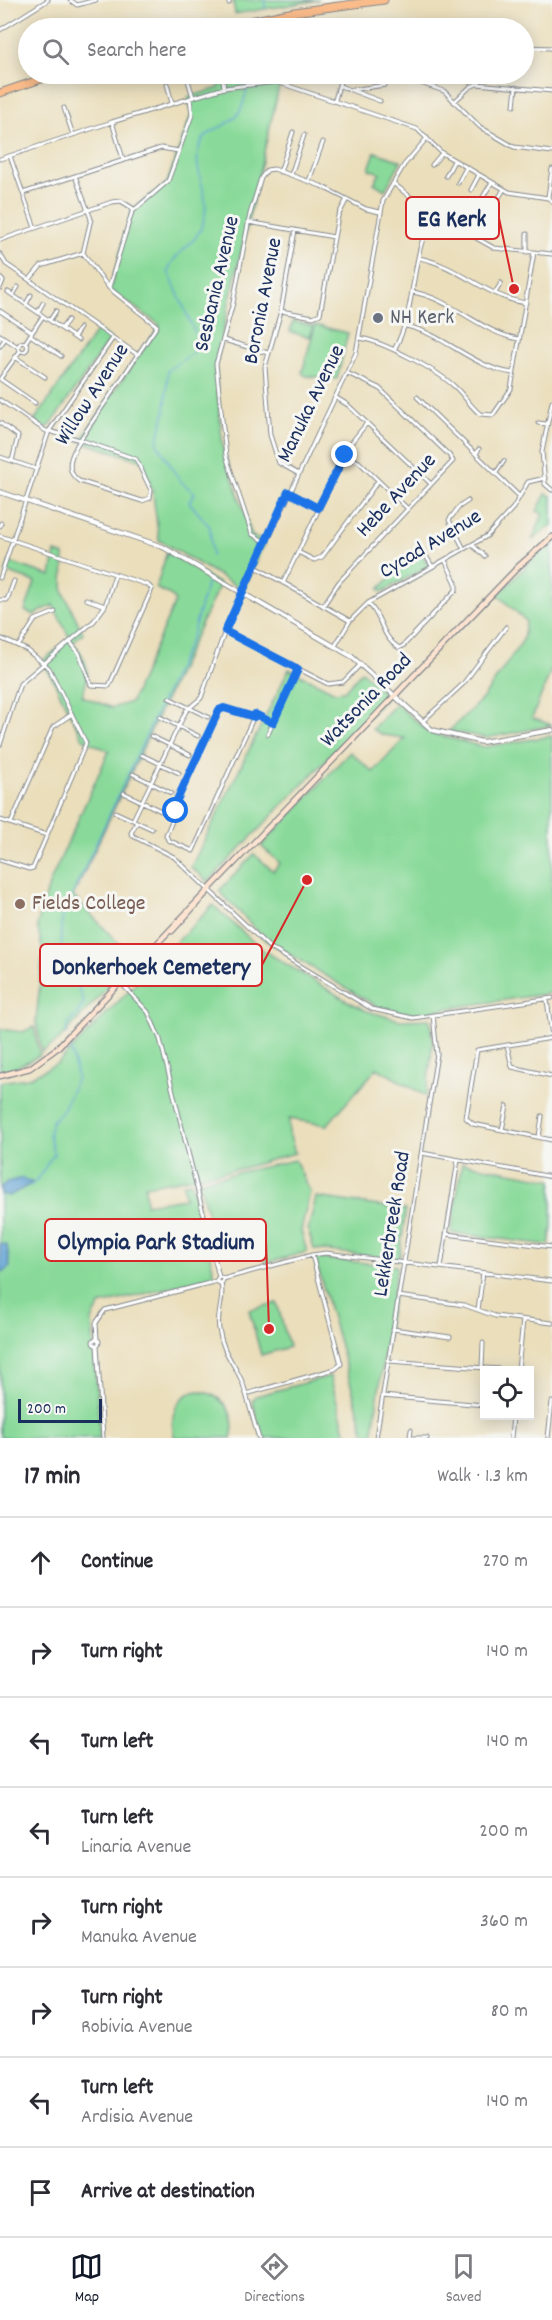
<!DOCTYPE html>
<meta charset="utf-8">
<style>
body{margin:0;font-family:Dekko,sans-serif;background:#f2f2f3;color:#2b2b33}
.controls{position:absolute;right:18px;bottom:18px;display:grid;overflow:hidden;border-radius:0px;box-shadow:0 3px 15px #0003}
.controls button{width:54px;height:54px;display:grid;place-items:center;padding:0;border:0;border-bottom:2px solid #e1e1e2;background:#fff;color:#2b2b33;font:30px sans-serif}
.scale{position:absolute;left:18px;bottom:15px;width:84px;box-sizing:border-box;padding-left:6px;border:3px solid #1b2f5e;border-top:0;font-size:16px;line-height:21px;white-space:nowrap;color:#1b2f5e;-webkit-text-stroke:4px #f6f6f2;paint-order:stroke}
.stop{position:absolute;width:18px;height:18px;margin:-14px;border:4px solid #1a73e8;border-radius:50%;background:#fff}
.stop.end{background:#1a73e8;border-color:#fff;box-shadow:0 2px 6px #0008}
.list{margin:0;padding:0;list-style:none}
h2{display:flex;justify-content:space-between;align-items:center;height:78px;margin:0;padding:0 24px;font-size:26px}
h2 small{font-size:20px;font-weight:400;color:#7c7c81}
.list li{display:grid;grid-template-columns:39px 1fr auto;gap:18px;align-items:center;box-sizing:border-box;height:90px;padding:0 24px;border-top:2px solid #e1e1e2}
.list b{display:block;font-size:22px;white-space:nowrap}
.list p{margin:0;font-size:20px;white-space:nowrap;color:#7c7c81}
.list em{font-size:20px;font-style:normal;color:#7c7c81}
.icon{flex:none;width:33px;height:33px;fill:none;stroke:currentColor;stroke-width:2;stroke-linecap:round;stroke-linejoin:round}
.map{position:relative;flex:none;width:552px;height:1438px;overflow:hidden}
.search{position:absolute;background:#fff;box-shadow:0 3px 15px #0003;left:18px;right:18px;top:18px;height:66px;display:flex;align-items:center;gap:15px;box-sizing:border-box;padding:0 21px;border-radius:33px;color:#7c7c81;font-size:22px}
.sheet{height:798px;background:#fff}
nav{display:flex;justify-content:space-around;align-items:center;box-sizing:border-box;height:84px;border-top:2px solid #e1e1e2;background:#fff;font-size:16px;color:#7c7c81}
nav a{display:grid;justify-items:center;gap:3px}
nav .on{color:#111827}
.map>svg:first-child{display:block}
</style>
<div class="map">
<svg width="552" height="1438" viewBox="0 0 552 1438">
<rect width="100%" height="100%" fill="#f6f6f2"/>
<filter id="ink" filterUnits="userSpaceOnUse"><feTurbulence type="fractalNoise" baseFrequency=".0167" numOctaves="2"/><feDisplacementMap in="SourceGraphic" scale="12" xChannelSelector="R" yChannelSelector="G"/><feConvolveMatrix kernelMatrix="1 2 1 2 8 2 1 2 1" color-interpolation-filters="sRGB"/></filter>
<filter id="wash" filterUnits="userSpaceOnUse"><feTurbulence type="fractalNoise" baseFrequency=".008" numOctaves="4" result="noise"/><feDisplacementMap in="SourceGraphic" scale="24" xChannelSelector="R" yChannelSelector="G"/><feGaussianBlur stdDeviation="1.35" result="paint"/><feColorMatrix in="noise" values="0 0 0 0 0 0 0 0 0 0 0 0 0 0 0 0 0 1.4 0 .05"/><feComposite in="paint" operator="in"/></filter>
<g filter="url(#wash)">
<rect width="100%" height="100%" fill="#eadebb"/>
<path fill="#89da9a" stroke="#52847c" stroke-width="1.5" d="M233 0H319L235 14Z
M293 17 291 28H230Z
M221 74H282L215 365 223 449 252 536 265 542 243 590 159 540 153 494 143 461 80 441 160 325 110 290 132 209 167 183 192 112 188 97 219 88Z
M375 152 401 161 385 190 374 183 380 173 369 169Z
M293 321 313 326 310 337 290 332Z
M315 325 348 333 337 379 306 376 302 373Z
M97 330 110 339 49 427 45 428 34 421Z
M546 494 552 496V525L533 539 543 514 537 511Z
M552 543V668L532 718 552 725 487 738 449 731 483 698 523 640 526 621 498 595 536 556Z
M419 549 429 566 382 592 379 589Z
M55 552 64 555 63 591 83 633 73 642C89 661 91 673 82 696L112 708 131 702 175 602 172 596 156 588 167 552 220 584 73 896 134 959 59 1040 42 1052 36 1022 43 952 37 925 50 882 109 751 83 739 52 678 41 662 70 639 53 605 34 615 25 611 35 582 6 572 9 562 51 576Z
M289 669 335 692 344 691 362 671 384 693V700L208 882 191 867Z
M396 704 430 733 484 747 552 736V993L410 1014 378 1007 267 941 219 891 254 854 273 871 280 863 261 846 350 752 373 772 405 738 383 735 372 729Z
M213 905 261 949 344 999 367 1011 400 1020 430 1019 433 1042 426 1096 377 1068 327 1125 289 1119V1133L295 1153 243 1168 145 1186 146 1204 185 1198 183 1184 191 1182 215 1276 100 1305 92 1320 100 1438H0V1082L28 1078 58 1063Z
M34 1027 40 1055 13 1069 0 1071V1029L22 1032Z
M295 1160 310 1192 301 1231 307 1252 266 1263 263 1251 255 1253 252 1240 217 1250 199 1181Z
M462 1163 552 1180V1227L549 1245 451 1233Z
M316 1197 406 1210 399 1260 314 1249 308 1230Z
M315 1258 397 1266 372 1438H366Z
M277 1303 289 1347 261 1355 249 1310Z
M330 1376 347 1438H263L252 1401 256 1396Z
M199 1391C223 1394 238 1415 231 1438H175C168 1418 176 1394 199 1391Z"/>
<path fill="#60a3d4" stroke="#3e6999" stroke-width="1.5" d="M22 1178 33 1183 9 1196 1 1194 0 1188 7 1182Z
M0 1243 7 1245 10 1267 4 1272 0 1271Z"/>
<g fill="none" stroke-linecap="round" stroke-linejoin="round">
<path stroke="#60a3d4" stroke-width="1.5" d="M265 8V0
M260 28 261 25
M212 556 210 527 189 502 195 493 181 482 157 443 165 412 168 370 194 352 198 340 168 271C176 247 200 247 205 214 209 192 191 167 200 145 207 128 228 128 238 114 246 104 247 85 250 74
M67 1034V1027L84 1004C75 970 54 952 63 915L191 639 207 583
M31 1185C42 1179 44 1164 54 1155L49 1134 52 1121 62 1112 77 1078 69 1041
M0 1198 2 1196"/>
</g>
</g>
<g filter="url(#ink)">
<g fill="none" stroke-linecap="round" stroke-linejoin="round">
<g stroke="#82868c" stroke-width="5">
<path id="minor" d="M70 0 77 5 96 0
M229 3V0
M0 30 48 0
M524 47 552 48
M222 74 224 88
M394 74 444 91 480 127 514 147 552 152
M187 77 193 97
M167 84 172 103
M340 86 380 101
M351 90 385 85 392 74
M335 100 342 74
M454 102 470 87 477 84 552 91
M514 106 516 87
M64 108 73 135
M112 122 123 159
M10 156 35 228
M0 159 112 122 224 88 277 82 417 129 442 153 509 192 548 198 552 201
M432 165 442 153
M280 172 293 132
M291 175 304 135
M446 176 454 161
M309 181 323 142
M393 183 428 211 494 248 552 254
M458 183 466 168
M471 190 479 175
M23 193 161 148 179 151
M483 197 492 182
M548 197 552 169
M495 204 504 189
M248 222 334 237
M295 230 281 311 265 367 270 435 279 463 297 473
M527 234V252
M0 240 112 202 121 201 134 209
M0 254 6 264 138 355
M419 258C458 265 487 298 526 303
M0 278 3 281 0 288
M30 279 41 266 83 253 91 219 75 176
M109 287 132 212 168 181 192 115 190 98
M8 292 78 340
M413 292C452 299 481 333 519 339
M495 293 501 283
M13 295 18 287
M26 304 31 295
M0 311 32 332
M281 311 313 317 320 314 338 216 347 199
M38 312 43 303
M50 320 56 311
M406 326C445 334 474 369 514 373
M62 328 68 320
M0 335 18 347
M30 335 61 356
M74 337 80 328
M360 338C384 342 437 370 455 387 464 395 470 406 480 414L493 415 511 389 534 252
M224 340 268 353
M18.5 347a4.5 4.5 0 1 1 9 0a4.5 4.5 0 1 1-9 0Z
M25 343 43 316
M0 346 5 339
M394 350C418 308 409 255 434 214
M15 357 45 377
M0 379 35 403
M0 379 20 351
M335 397 348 405 431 484
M417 397 519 496
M0 400 46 431H49L80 440 84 441 136 459 151 490 150 498 142 501 79 481C63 470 72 453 80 440L157 326 109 288 83 253
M552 402 542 452 545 484 552 490
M0 423 18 436 12 461
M538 423 547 424
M476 454 479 449
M345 455 359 462 408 509
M0 457 36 469
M496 473 504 461
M288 492 319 508
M0 526 1 523
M0 536 148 585 152 589 109 686 91 685 79 653 70 642
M265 542 252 534 226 456 216 364 233 303 250 214 261 178 267 170 274 169 321 186 366 209 380 212
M472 545 485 556
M464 549 449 520 459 507 468 501
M423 551 432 566
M298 552 314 560 322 557 378 481
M254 566 350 621
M0 578 49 431 113 338
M283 583 351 443 367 423
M86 599 105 606
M0 600H7L14 581
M368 603C383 617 380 636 399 648L403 646 456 590V583L445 560
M323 606 339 582 453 461 449 455 379 388 347 373
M225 631 328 684 343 682 360 665
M0 638 27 650 49 668 86 743 33 868 29 869 0 860
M19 645 35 620 55 612
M335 646 350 621 368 603 487 536 513 508 528 482 545 478
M169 698 208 717
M160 717 198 736
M254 717 224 708 219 710 176 802 175 814 166 835 168 840 193 851 255 714 273 723
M422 722 463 684 506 627
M268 734 298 669
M151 736 190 755
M0 745 20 684 94 621 105 606 115 575
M142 755 179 773
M133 774 171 793
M124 793 161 811
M115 812 152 829
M0 820 47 835
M133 820 186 711 201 698 225 631 356 353 383 201 404 165 427 138
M137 822 131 833 133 836 174 857 269 947 372 1009 413 1018 552 998
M11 823 53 727 72 714
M120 982 148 1012 160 1039 219 1277
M547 1000 552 1036
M552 1038 477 1050 466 1118 473 1124 552 1140
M507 1045 512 1067 552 1076
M502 1130 507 1106
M539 1137 542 1116
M422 1153 552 1177
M447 1234 552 1247
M441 1267 458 1160
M217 1280a3 3 0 1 1 6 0a3 3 0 1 1-6 0Z
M223 1279 312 1255 326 1253 552 1281
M221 1283C225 1300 216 1313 219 1329 223 1355 235 1363 243 1384 249 1402 253 1420 259 1438
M398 1296 464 1305 495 1316 552 1323
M478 1310 483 1273
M393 1329 450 1337
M93 1342a3 3 0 1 1 6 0a3 3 0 1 1-6 0Z
M97 1339 96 1323 105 1310 217 1281
M97 1345 103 1438
M389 1361 513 1370
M482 1368 483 1343
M518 1370 523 1320
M246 1394 335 1369 341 1364 312 1255
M382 1396 484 1405
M410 1437 411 1430
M376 1438 437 1054 433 1015
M409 1438H427
M511 1438 513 1416
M548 1438 552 1402"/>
</g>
<g stroke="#82868c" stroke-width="6">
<path id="tertiary" d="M0 492 163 547 351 656 432 730 482 742 552 730"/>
</g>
<g stroke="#82868c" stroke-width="7">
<path id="secondary" d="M172 931 208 891
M0 1076 30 1068 56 1049 519 566 552 537"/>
</g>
<g stroke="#82868c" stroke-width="9">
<path id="trunk" d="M215 28 294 12 384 0
M0 93 56 74"/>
</g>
<use href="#minor" stroke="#fff" stroke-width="3"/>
<use href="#tertiary" stroke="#fff" stroke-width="4"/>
<use href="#secondary" stroke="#fde4d1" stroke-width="4.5"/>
<use href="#trunk" stroke="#fabc8b" stroke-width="7"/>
</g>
</g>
<g fill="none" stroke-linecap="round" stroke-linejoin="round" filter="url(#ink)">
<path stroke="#1a73e8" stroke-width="8" d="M176 811V802L219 710 224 708 254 717 255 714 273 723 298 669 225 631 288 492 318 508 345 455"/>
</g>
<circle fill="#6b7280" stroke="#f6f6f2" stroke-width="2" cx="378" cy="318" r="6"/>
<circle fill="#8d6e63" stroke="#f6f6f2" stroke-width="2" cx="20" cy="904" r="6"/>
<g text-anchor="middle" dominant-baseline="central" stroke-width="6" stroke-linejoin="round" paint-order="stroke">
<g font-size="22" fill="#1b2f5e" stroke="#f6f6f2">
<text transform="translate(218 284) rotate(-77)">Sesbania Avenue</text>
<text transform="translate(264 301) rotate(-79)">Boronia Avenue</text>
<text transform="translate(93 395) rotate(-57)">Willow Avenue</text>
<text transform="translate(312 404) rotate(-64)">Manuka Avenue</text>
<text transform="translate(397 496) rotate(-47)">Hebe Avenue</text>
<text transform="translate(431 545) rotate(-31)">Cycad Avenue</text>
<text transform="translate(367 701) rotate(-46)">Watsonia Road</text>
<text transform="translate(393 1224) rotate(-81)">Lekkerbreek Road</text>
</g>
<g font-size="22" fill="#5b616d" stroke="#f6f6f2" text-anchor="start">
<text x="390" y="318">NH Kerk</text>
</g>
<g font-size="22" fill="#785e54" stroke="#f6f6f2" text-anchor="start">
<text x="32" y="904">Fields College</text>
</g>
</g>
<path fill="none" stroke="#d62828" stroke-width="2" d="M514 289L499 218M307 880L262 965M269 1329L266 1240"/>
<g fill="#d62828" stroke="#f6f6f2" stroke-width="2">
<circle cx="514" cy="289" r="6"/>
<circle cx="307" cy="880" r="6"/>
<circle cx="269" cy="1329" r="6"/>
</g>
<g fill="#f6f6f2" stroke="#d62828" stroke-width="2">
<rect x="406" y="197" width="93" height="42" rx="6"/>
<rect x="40" y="944" width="222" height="42" rx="6"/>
<rect x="45" y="1219" width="221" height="42" rx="6"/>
</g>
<g font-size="24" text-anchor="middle" font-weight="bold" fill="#1b2f5e">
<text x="452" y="226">EG Kerk</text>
<text x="151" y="974">Donkerhoek Cemetery</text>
<text x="156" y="1249">Olympia Park Stadium</text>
</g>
</svg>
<div class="controls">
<button><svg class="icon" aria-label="locate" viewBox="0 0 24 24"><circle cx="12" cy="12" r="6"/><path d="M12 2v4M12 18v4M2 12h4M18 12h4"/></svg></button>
</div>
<div class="scale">200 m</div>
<div class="stop" style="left:176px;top:811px"></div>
<div class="stop end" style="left:345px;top:455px"></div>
<div class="search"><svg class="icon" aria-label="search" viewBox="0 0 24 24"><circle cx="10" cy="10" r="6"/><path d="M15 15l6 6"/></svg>Search here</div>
</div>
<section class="sheet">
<h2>17 min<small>Walk · 1.3 km</small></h2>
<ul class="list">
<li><svg class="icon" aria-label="ahead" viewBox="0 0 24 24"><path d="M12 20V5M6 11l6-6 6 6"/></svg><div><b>Continue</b></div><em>270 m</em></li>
<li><svg class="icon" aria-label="right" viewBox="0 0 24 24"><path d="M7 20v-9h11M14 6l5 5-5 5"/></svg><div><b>Turn right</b></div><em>140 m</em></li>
<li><svg class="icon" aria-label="left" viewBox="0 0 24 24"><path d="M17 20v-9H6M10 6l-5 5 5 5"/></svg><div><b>Turn left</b></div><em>140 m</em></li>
<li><svg class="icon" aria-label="left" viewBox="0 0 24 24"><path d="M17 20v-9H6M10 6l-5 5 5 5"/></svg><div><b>Turn left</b><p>Linaria Avenue</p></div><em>200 m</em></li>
<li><svg class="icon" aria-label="right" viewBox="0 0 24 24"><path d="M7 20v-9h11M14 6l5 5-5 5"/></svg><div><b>Turn right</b><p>Manuka Avenue</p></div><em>360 m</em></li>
<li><svg class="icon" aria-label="right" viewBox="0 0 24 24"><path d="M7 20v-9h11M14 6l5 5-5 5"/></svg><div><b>Turn right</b><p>Robivia Avenue</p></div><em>80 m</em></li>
<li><svg class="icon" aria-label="left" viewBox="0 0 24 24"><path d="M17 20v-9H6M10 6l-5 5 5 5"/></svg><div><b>Turn left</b><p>Ardisia Avenue</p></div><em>140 m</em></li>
<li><svg class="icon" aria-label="arrive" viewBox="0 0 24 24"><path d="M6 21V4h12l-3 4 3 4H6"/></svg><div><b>Arrive at destination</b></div></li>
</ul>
</section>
<nav>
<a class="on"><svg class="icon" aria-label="map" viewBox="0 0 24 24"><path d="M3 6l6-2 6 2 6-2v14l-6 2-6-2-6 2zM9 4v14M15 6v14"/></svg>Map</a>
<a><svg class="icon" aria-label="directions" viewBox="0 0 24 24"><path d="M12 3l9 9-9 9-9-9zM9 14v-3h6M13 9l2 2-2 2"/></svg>Directions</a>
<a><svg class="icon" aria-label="saved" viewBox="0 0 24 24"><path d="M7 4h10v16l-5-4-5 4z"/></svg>Saved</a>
</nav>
